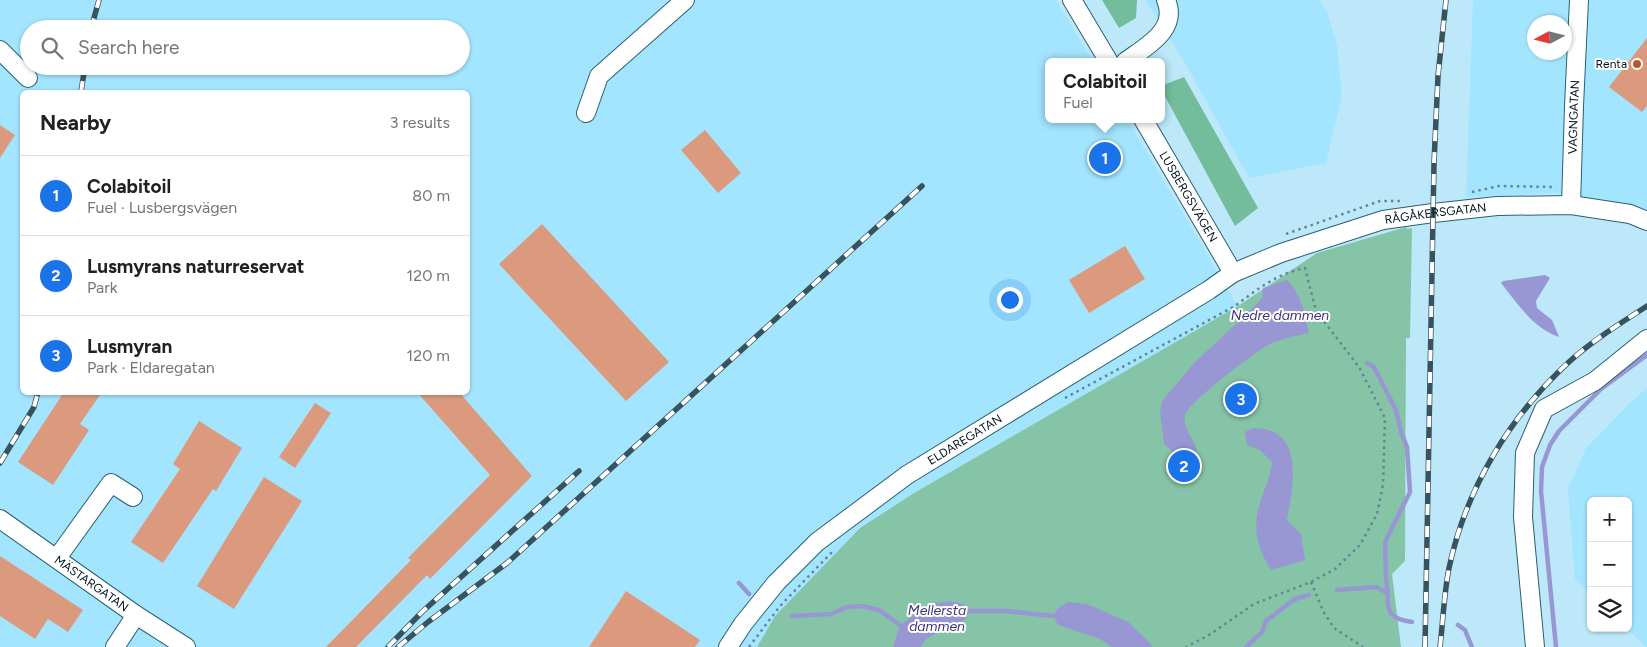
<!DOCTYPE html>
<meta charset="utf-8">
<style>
body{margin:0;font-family:Figtree,sans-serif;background:#f6f6f6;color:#202124}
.controls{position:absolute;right:15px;bottom:15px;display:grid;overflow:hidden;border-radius:8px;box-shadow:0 1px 4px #0004}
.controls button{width:45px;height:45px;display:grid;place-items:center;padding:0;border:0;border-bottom:1px solid #e0e0e0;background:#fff;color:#202124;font:25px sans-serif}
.compass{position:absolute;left:1527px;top:15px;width:45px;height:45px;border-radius:50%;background:#fff;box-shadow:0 1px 4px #0004;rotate:263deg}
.you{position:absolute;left:1009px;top:299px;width:18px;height:18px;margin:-12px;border:4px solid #fff;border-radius:50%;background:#1a73e8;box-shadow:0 0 0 8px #1a73e833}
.badge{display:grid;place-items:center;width:32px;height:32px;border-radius:50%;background:#1a73e8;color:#fff;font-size:16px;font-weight:700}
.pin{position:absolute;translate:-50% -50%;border:2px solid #fff;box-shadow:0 1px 5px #0006}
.popup{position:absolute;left:1045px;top:58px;width:120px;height:65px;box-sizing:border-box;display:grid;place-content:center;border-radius:8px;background:#fff;filter:drop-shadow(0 1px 4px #0005);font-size:16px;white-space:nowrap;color:#757577}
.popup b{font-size:19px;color:#202124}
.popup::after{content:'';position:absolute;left:50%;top:100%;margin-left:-10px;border:10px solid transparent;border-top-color:#fff}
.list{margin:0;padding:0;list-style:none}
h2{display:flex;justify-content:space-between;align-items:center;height:65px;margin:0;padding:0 20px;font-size:21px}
h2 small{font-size:16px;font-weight:400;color:#757577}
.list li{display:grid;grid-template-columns:32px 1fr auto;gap:15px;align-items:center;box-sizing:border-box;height:80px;padding:0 20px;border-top:1px solid #e0e0e0}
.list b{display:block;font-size:19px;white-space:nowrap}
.list p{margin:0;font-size:16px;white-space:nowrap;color:#757577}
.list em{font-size:16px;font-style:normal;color:#757577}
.icon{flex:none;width:28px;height:28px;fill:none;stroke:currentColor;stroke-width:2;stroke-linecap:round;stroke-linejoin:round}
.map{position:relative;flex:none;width:1647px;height:647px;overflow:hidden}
.search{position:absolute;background:#fff;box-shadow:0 1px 4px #0004;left:20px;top:20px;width:450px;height:55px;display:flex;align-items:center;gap:12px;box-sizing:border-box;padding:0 18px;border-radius:28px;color:#757577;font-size:19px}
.panel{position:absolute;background:#fff;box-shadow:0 1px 4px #0004;left:20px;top:90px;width:450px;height:305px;border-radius:8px}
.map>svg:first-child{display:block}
</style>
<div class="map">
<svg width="1647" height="647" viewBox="0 0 1647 647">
<rect width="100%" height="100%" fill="#bce8fa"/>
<path fill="#a3e5fe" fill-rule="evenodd" d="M0 0H1056L1093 62H1049V119H1127L1238 306 914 493 860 528 775 616 757 647H0ZM29 29H461V66H29ZM22 92H468V392H22Z
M1145 0H1320L1327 12 1337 45 1342 96 1326 163 1249 178 1182 58Z
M1473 0H1647V212L1637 208 1555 193 1466 197ZM1534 22H1564V52H1534Z
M1647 388V647H1646L1626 628H1628V501H1591V594L1575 579 1568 489 1586 448 1629 404Z"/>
<path fill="#86c4a8" d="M1406 227 1407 229 1412 228 1410 338H1406L1405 561 1392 574 1401 647H757L775 616 860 528 914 493 1238 306 1317 253Z"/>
<path fill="#73bd9d" d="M1102 0H1137L1136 18 1119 28Z
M1184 77 1258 208 1235 226 1161 89V86Z"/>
<path fill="#9897d4" d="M1545 275 1550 278 1536 301 1537 308 1552 320 1559 337C1533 328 1517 303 1501 283L1503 281Z
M1287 280C1301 294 1305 313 1309 333 1295 336 1280 339 1268 345 1255 352 1188 403 1185 415 1182 428 1194 438 1197 451L1179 457 1164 444 1160 411 1162 401 1194 363 1249 312 1262 298 1263 288Z
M1253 428C1306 428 1293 486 1287 520L1301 534 1305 560 1271 570C1257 547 1252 529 1260 503 1264 488 1271 477 1272 462L1260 450 1247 445 1245 432Z
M950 601 963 604 969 611C963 634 931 626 921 647H893L900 625 930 604Z
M1068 602 1087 604 1128 622 1151 644 1152 647H1112L1100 639 1058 625 1053 616 1057 609Z"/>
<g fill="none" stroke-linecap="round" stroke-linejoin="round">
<path stroke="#9897d4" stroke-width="4.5" d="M1367 363 1374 367 1396 410 1401 432 1407 447 1410 492 1385 542 1386 579 1388 593
M739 583 749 594
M1337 590 1376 587 1388 593C1386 614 1392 619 1412 622
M969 611H1006L1053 616
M792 616 831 614 847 607 862 606 879 610 900 625
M1458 625 1465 630 1472 647
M1246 647 1262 632 1266 621 1295 599 1309 595
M1556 647 1541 491 1542 467 1550 445 1559 431 1601 389 1647 355"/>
</g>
<path fill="#db9a7e" d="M1647 38V106L1642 112 1609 87Z
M0 125 15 135 0 158Z
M705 130 741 173 718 193 681 150Z
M542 224 669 362 626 401 499 264Z
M1125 246 1145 279 1089 313 1069 280Z
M64 392H102L80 424 89 430 53 485 18 462Z
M417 392H459L532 476 430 579 427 575 356 647H326L411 560 408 558 490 475Z
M315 403 331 413 295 468 279 457Z
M199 421 242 448 216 491 213 489 163 563 131 542 180 469 173 464Z
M264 477 302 501 234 609 197 586Z
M0 556 83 610 68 632 48 619 35 639 0 616Z
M626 591 700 640 695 647H589Z"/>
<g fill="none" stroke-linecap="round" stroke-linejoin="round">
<g stroke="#2a6073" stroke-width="20">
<g id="minor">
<path d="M1072 0 1109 62"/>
<path d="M0 50 28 78"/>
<path d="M1125 62C1145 47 1179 30 1166 0"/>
<path d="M586 113 599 76 685 0"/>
<path id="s1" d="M1143 119 1233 273"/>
<path id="s2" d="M1571 205 1574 106 1579 0"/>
<path id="s3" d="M0 519 136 615 186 647"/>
<path d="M57 558 111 483 133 497"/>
<path d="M115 647 136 615"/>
<path id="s4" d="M728 647 743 624 776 583 817 542 907 475 1209 290 1233 273 1281 253 1383 220 1433 213 1497 206 1571 205 1630 214 1647 221"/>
<path d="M1535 647 1523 517 1525 453 1544 409 1595 381 1647 339"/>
</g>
</g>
<path stroke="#658592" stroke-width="2.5" stroke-dasharray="2.5 4" stroke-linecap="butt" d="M1472 192 1499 186 1556 187
M1286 234 1380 201H1400
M1065 398 1235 306C1256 290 1278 273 1305 268L1316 311 1359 367 1385 418 1383 485 1377 514 1360 545 1335 569 1311 582 1254 604 1209 635 1186 647
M1311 582 1323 611 1334 628 1363 647
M749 647 780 606 834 550"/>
<use href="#minor" stroke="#fff" stroke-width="18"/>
<g stroke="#39535e" stroke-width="5.5">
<path id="rail" d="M91 29 99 0
M81 92 85 66
M0 463 34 407 38 392
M388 647 422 612 579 471
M398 647 428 622 507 563 922 186
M1425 647 1434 163 1438 76 1446 0
M1440 647C1443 621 1444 594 1449 568 1466 488 1510 416 1570 361 1593 340 1621 323 1647 306"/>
</g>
<use href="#rail" stroke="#fff" stroke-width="4" stroke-dasharray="11" stroke-linecap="butt"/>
</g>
<circle fill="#bc5725" stroke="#fff" stroke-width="2" cx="1637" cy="64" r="5"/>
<g text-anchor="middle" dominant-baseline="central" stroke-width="4" stroke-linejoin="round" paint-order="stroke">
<g font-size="12" fill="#00121a" stroke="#fff" text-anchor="end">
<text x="1627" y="64">Renta</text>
</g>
<g font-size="12" fill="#00121a" stroke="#fff">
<text stroke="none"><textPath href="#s2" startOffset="88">VAGNGATAN</textPath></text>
<text stroke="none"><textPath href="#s1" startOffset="90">LUSBERGSVÄGEN</textPath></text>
<text stroke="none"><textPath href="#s4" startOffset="846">RÅGÅKERSGATAN</textPath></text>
<text stroke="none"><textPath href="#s4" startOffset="318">ELDAREGATAN</textPath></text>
<text stroke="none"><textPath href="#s3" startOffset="112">MÄSTARGATAN</textPath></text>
</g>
<g font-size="14" font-style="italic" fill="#3d347d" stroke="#fff">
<text x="1280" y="315">Nedre dammen</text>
<text x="937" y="610">Mellersta<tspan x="937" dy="16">dammen</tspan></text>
</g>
</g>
</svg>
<div class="controls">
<button>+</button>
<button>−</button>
<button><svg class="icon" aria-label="layers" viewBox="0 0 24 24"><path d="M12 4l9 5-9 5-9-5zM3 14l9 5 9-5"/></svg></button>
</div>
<svg class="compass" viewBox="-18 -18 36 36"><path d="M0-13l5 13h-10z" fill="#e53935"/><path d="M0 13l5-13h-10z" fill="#757577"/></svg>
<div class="you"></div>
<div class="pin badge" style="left:1105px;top:158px">1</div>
<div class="popup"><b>Colabitoil</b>Fuel</div>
<div class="pin badge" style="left:1184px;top:466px">2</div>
<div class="pin badge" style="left:1241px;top:399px">3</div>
<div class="search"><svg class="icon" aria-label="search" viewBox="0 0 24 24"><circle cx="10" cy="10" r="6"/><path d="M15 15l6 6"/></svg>Search here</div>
<section class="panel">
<h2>Nearby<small>3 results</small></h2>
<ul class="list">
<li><span class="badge">1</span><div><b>Colabitoil</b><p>Fuel · Lusbergsvägen</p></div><em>80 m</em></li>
<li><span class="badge">2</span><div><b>Lusmyrans naturreservat</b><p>Park</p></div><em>120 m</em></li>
<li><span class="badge">3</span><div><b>Lusmyran</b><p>Park · Eldaregatan</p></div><em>120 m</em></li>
</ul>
</section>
</div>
